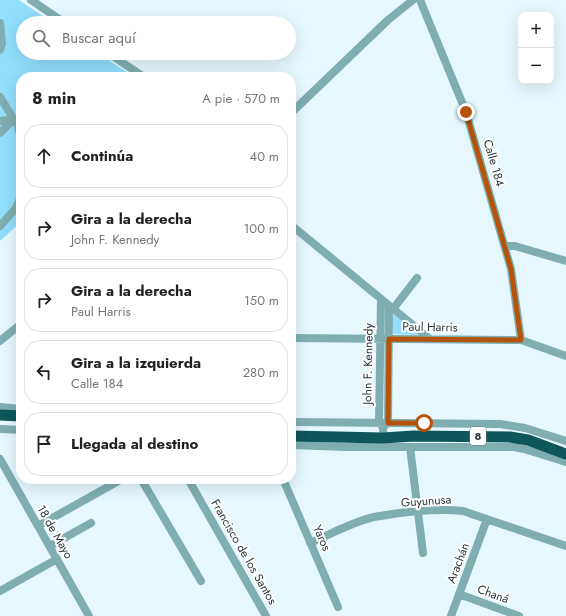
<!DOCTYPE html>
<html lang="es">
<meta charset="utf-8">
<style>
body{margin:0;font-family:Jost,sans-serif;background:#f6f6f6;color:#202124}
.controls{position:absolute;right:12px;top:12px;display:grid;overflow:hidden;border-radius:8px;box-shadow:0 4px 16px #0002}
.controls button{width:36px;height:36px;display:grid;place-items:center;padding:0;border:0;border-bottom:1px solid #e0e0e0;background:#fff;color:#202124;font:20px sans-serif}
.stop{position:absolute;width:12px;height:12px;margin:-9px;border:3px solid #b45309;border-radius:50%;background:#fff}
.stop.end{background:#b45309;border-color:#fff;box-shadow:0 1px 4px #0008}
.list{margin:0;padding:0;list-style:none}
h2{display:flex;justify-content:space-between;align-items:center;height:52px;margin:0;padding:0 16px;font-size:17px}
h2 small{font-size:13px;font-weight:400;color:#757577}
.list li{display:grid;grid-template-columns:26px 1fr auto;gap:12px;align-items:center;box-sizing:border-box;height:64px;margin:0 8px 8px;padding:0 8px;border:1px solid #e0e0e0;border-radius:16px}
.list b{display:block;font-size:15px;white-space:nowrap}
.list p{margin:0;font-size:13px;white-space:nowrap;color:#757577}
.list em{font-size:13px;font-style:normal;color:#757577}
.icon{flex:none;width:22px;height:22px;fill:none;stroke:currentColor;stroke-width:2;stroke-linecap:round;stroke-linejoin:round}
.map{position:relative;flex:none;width:566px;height:616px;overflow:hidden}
.search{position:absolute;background:#fff;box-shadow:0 4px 16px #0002;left:16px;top:16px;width:280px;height:44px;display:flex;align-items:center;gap:10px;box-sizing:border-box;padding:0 14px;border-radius:22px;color:#757577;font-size:15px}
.panel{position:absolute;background:#fff;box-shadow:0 4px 16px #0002;left:16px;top:72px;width:280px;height:412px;border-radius:16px}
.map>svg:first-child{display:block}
</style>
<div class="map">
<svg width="566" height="616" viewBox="0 0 566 616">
<rect width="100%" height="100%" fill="#e6f7fe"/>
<path fill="#91defd" d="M0 0H19L53 23H23V53H98L134 77H21V222L0 241Z
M393 314 418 333 417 335 393 334 391 315Z"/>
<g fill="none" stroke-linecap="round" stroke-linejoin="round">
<path stroke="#7faeb0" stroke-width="8" d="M31 0 65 23
M420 0 466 112 511 269 521 340
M0 23 2 44 0 50
M108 53 144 77
M0 97 18 126 21 139
M291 113 388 20 413 0
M0 121 14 119
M0 133 14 119
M291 225 430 339
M0 226 16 208 21 196
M505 246H515L566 261
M381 299 379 423 383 427V438
M393 309 417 278
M291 338 521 340 566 356
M0 341 21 324
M0 407 21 409
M291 422 500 424 525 428 566 441
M383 427 388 423 389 306
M0 429 21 430
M291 445 346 447H514L524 449 566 462
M410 447 423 553
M0 459 89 616
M141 479 201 581
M188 479 266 616
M283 479 338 607
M38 526 122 479
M310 543C331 534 352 522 374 517 400 512 437 508 463 511L566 546
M50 546 91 523
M0 591 57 559
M459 594 519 616
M451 616 487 519"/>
<path stroke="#0d565a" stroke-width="11" d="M0 415 21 416
M291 436 383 438 414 436 510 437 528 440 566 454"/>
</g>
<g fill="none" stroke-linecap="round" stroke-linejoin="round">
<path stroke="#b45309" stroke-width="5" d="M424 423H388L389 339 521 340 511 269 466 112"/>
</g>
<g text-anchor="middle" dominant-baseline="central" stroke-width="4" stroke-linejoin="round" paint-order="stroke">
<rect fill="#fff" stroke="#6b7376" stroke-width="1" x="470" y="427" width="16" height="18" rx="3"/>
<g font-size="11" font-weight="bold" fill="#2c373b">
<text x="478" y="436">8</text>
</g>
<g font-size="12" fill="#2c373b" stroke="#fff">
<text transform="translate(494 163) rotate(74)">Calle 184</text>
<text transform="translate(430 327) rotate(1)">Paul Harris</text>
<text transform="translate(368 364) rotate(-89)">John F. Kennedy</text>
<text transform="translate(426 501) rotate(-4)">Guyunusa</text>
<text transform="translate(55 532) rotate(60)">18 de Mayo</text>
<text transform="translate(322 538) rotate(67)">Yaros</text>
<text transform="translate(244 552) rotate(60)">Francisco de los Santos</text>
<text transform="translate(458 563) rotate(-69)">Arachán</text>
<text transform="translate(493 594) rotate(20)">Chaná</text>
</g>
</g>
</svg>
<div class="controls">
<button>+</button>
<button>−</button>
</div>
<div class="stop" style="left:424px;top:423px"></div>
<div class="stop end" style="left:466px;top:112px"></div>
<div class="search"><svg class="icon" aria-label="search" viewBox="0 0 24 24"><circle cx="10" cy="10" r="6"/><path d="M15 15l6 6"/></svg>Buscar aquí</div>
<section class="panel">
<h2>8 min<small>A pie · 570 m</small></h2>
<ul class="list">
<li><svg class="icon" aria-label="ahead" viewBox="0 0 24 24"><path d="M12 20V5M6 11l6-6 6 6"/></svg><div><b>Continúa</b></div><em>40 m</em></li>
<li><svg class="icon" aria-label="right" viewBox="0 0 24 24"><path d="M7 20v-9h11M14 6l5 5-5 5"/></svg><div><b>Gira a la derecha</b><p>John F. Kennedy</p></div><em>100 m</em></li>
<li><svg class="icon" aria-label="right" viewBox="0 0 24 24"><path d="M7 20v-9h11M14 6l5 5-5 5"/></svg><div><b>Gira a la derecha</b><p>Paul Harris</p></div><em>150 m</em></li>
<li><svg class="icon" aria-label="left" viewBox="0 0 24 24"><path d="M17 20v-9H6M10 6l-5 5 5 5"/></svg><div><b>Gira a la izquierda</b><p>Calle 184</p></div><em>280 m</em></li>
<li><svg class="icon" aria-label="arrive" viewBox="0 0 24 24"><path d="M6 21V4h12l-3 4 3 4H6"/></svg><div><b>Llegada al destino</b></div></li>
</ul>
</section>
</div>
